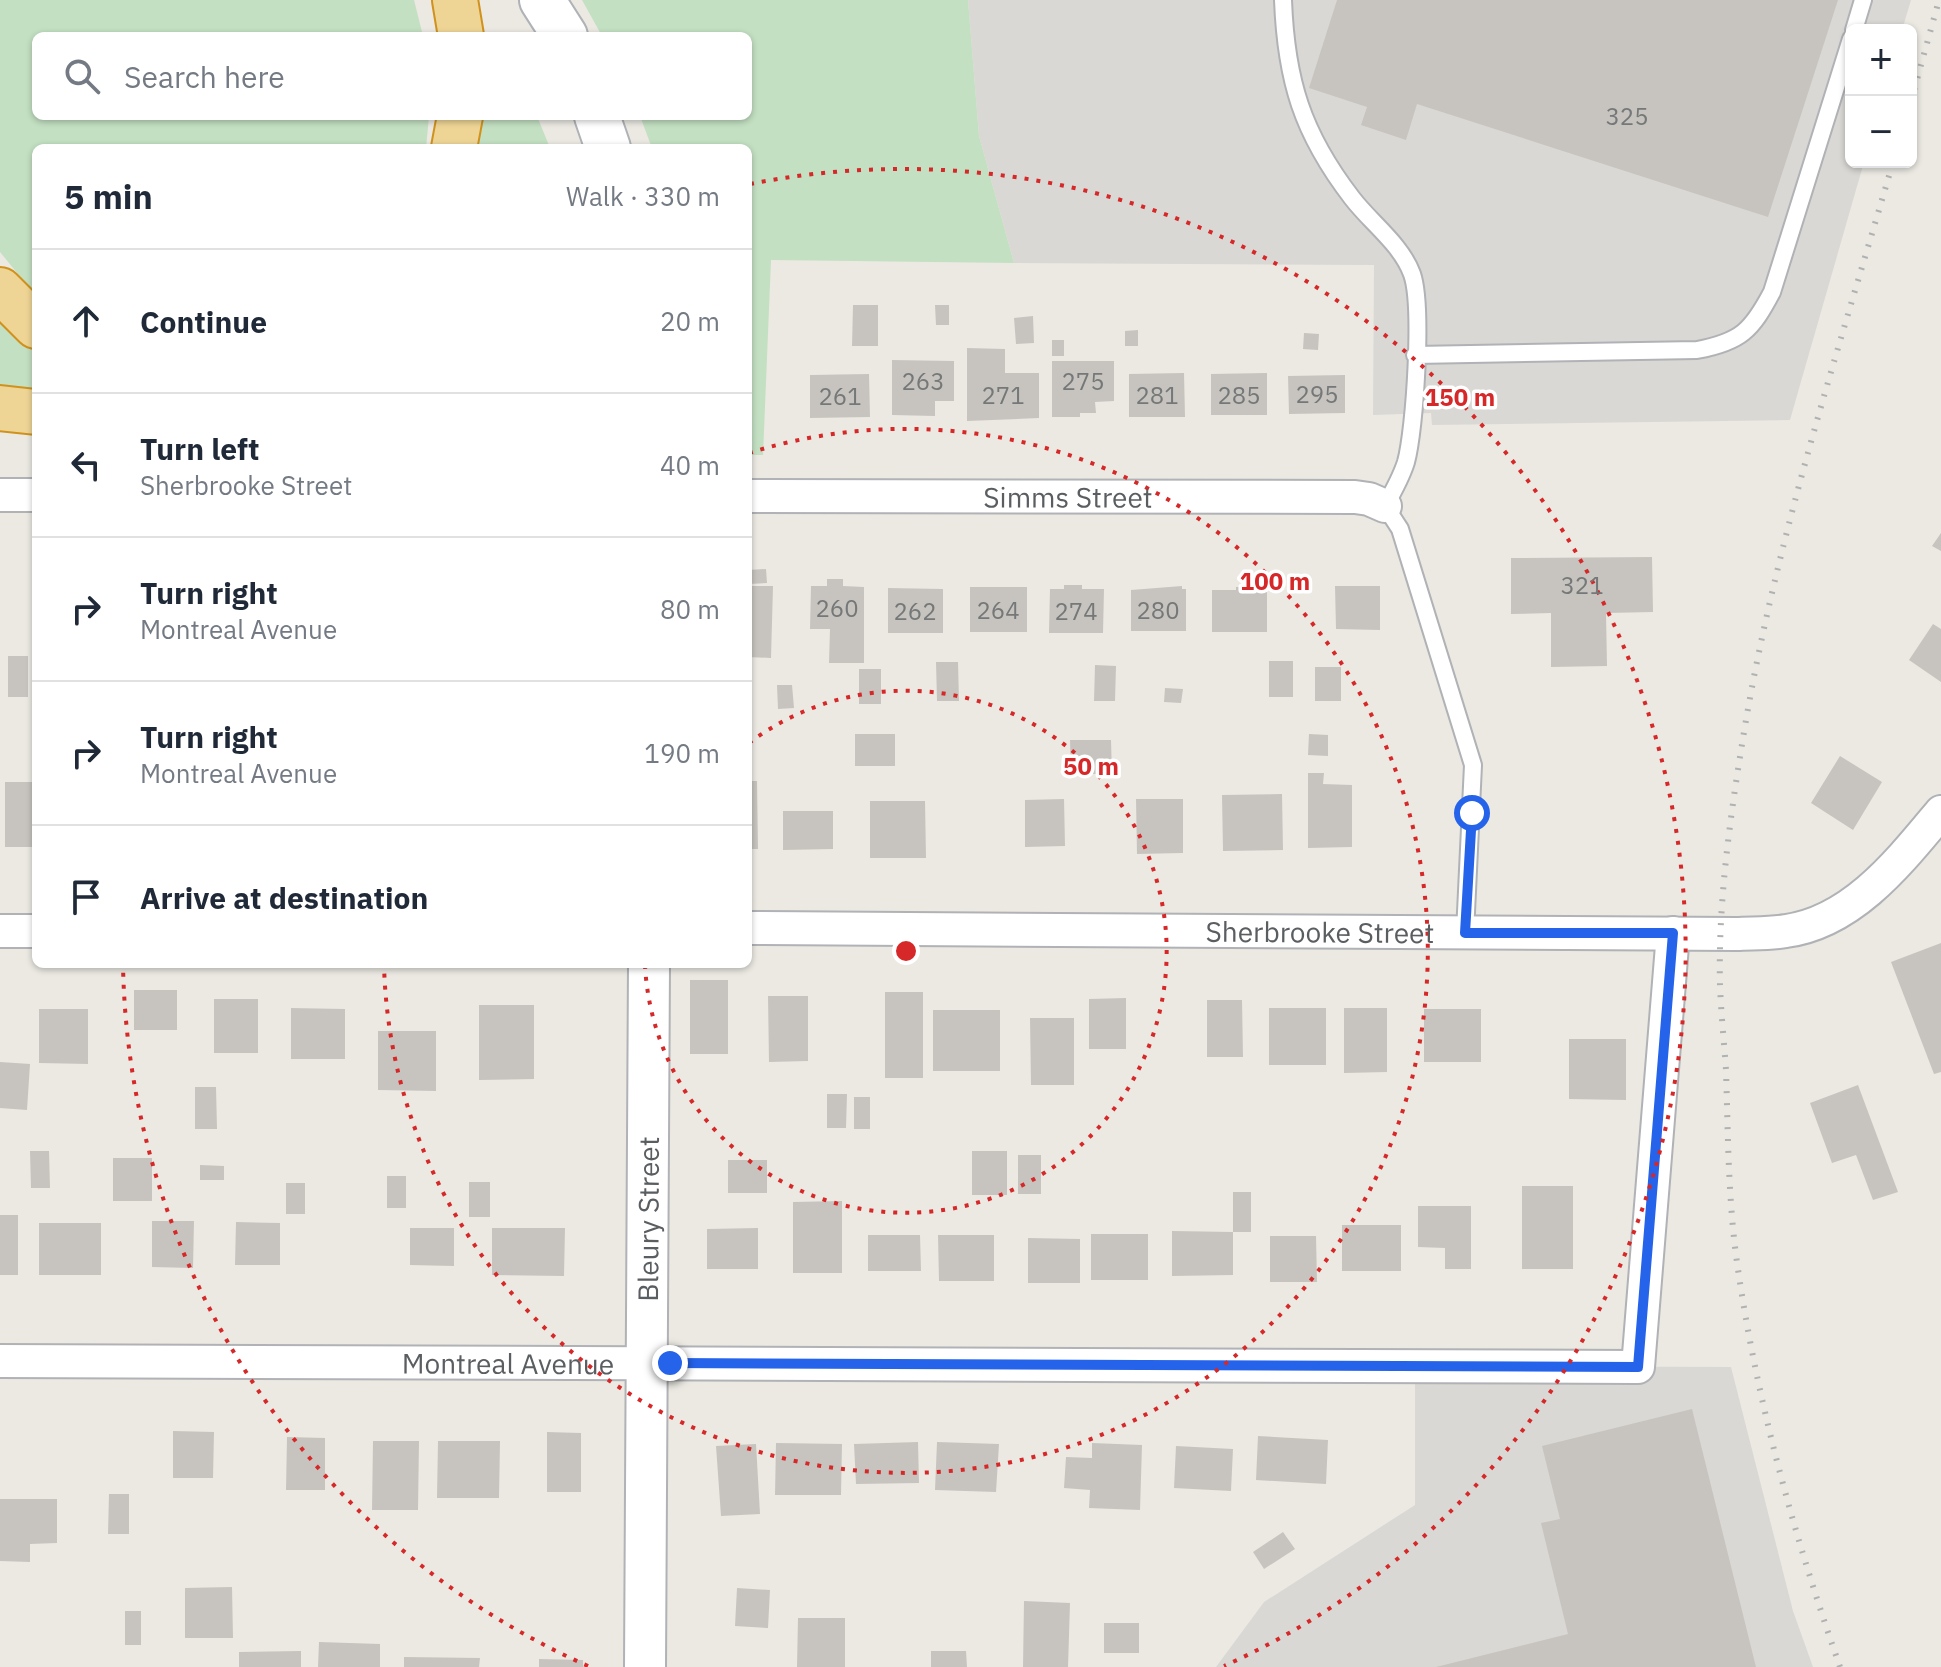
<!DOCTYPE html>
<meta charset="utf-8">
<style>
body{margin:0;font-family:"IBM Plex Sans",sans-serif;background:#f2f2f3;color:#1f2937}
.controls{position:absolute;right:24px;top:24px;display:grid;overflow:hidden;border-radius:12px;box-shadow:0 2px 6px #0004}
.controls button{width:72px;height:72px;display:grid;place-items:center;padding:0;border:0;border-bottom:2px solid #e0e1e3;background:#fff;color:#1f2937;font:40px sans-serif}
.stop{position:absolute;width:24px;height:24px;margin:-18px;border:6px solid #2563eb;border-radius:50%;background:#fff}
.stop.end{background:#2563eb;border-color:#fff;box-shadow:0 2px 8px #0008}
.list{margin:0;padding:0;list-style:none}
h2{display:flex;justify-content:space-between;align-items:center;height:104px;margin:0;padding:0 32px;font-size:34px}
h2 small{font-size:26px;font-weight:400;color:#747a83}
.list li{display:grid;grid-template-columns:52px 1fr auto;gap:24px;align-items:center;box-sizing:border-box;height:144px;padding:0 32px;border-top:2px solid #e0e1e3}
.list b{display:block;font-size:30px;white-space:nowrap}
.list p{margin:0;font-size:26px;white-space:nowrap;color:#747a83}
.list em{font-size:26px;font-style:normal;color:#747a83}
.icon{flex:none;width:44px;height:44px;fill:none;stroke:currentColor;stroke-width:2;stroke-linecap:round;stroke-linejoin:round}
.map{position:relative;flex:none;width:1941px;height:1667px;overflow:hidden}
.search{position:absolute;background:#fff;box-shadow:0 2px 6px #0004;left:32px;top:32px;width:720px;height:88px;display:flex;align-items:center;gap:20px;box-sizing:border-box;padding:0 28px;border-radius:12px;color:#747a83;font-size:30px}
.panel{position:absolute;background:#fff;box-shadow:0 2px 6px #0004;left:32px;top:144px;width:720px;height:824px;border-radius:12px}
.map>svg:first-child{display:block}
</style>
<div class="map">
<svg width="1941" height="1667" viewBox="0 0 1941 1667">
<rect width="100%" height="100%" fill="#ebe9e2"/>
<path fill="#dad8d4" d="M968 0H1911L1902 30H1851V162H1864L1790 420 1432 425 1431 413 1373 415 1374 265 1014 263 979 136Z
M1415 1366 1731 1367 1793 1611 1813 1667H1216L1264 1602 1415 1505Z"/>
<path fill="#c3e0c2" d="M0 0H414L423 36H36V116H429L426 148H36V296L0 252Z
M582 0H968L979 136 1014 263 771 260 763 455H748V148H652L640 116H748V36H602Z
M476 116H537L550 148H472Z
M0 323 36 350V397L0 393Z"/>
<path fill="#c7c4bf" d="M1337 0H1838L1768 217 1417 104 1406 140 1361 125 1367 107 1309 88Z
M853 305H878V346H852Z
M935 305H949V325H936Z
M1033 316 1034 343 1016 344 1014 318Z
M1138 330V346H1125V331Z
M1304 333 1319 334 1318 350 1303 349Z
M1052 340H1064V356H1052Z
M967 348 1005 349V373H1039V418L967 421Z
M892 360 954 361V401H935V416L892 415Z
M1052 361H1114V401L1095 402 1096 413H1080V417H1052Z
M1184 373 1185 417H1129V374Z
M1267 373V415H1211V374Z
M869 374 870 417 810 418V375Z
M1345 375V413L1289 414 1288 376Z
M1941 533V551L1932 546Z
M1652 557 1653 612 1606 613 1607 666 1551 667V613L1511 614V558Z
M766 569 767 583 748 584V570Z
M827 579H843V586L864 587V663H829L830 629H810L811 586H827Z
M1064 585H1082V589H1104L1103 633H1049L1050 589H1064Z
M748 586H773L771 658 748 657Z
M1182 586V589H1186V631H1131V590Z
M1335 586H1380V630L1336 629Z
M970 587H1027V632H970Z
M1236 587H1263V590H1267V632H1212V590H1236Z
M888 588 943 589V633H888Z
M1933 624 1941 629V682L1909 660Z
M8 656H28V697H8Z
M1269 661H1293V697H1269Z
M936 662H958L959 701H937Z
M1095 665 1116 666 1115 701H1094Z
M1315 667H1341V701H1315Z
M859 669H881V704H859Z
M777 685H792L794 708 778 709Z
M1165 688 1183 689 1181 703 1164 702Z
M855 734H895V766H855Z
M1309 734 1328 735V756L1308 755Z
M1070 740H1111L1112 774H1071Z
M1840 756 1882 782 1853 830 1811 803Z
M1308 773H1324L1323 784 1352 785V847L1308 848Z
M748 781H757L758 849H748Z
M5 782H36V847H5Z
M1282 794 1283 850 1223 851 1222 795Z
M1064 799 1065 846 1025 847V800Z
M1136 799H1183V853L1137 854Z
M870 801H925L926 858H870Z
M783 811H833V849L783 850Z
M1941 943V1072L1934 1074 1891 962Z
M690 980H728V1054H690Z
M134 990H177V1030H134Z
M885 992H923V1078H885Z
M768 996H808V1061L769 1062Z
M1126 998V1049H1089V999Z
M214 999H258V1053H214Z
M1207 1000H1242L1243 1057H1207Z
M479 1005H534V1079L479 1080Z
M291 1008 345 1009V1059H291Z
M1269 1008H1326V1065H1269Z
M1344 1008H1387V1072L1344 1073Z
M39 1009H88V1064L39 1063Z
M1424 1009H1481V1062H1424Z
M933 1010H1000V1071H933Z
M1030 1018H1074V1085H1031Z
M378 1031H436V1091L378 1090Z
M1569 1039H1626V1100L1569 1099Z
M0 1062 30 1064 27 1110 0 1108Z
M1858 1085 1898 1192 1873 1200 1856 1155 1832 1163 1810 1103Z
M195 1087H216L217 1129H195Z
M827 1094H847L846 1128H827Z
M854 1097H870V1129H854Z
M30 1151H49L50 1188H31Z
M972 1151H1007V1195H972Z
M1018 1155H1041V1194H1018Z
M113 1158H152V1201H113Z
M728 1160H767V1193H728Z
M200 1165 224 1166V1180H200Z
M387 1176H406V1208H387Z
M469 1182H490V1217H469Z
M286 1183H305V1214H286Z
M1522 1186H1573V1269H1522Z
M1233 1192H1251V1232H1233Z
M842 1201V1273H793V1202Z
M1418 1206H1471V1269H1445V1248L1418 1247Z
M0 1215H18V1275H0Z
M152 1221H194L193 1268 152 1267Z
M236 1222 280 1223V1265H235Z
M39 1223H101V1275H39Z
M1342 1225H1401V1271H1342Z
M410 1228H454V1266L410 1265Z
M492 1228H565L564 1276 492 1275Z
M758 1228V1269H707V1229Z
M1172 1231 1233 1232V1275L1172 1276Z
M1091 1234H1148V1280H1091Z
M868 1235H920L921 1271H868Z
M938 1235H994V1281H939Z
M1270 1236H1316L1317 1282H1270Z
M1028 1238 1080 1239V1283H1028Z
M1692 1409 1756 1667H1436L1568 1634 1541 1523 1560 1519 1542 1446Z
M173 1431 214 1432 213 1478H173Z
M547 1432 581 1433V1492H547Z
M1258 1436 1328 1440 1326 1484 1256 1480Z
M287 1437 325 1438V1490H286Z
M373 1441H419L418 1510H372Z
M438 1441H500L499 1498H437Z
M918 1442 919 1483 856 1484 854 1444Z
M937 1442 999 1444 996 1492 935 1490Z
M776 1443 842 1444 841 1495H775Z
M1092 1443 1142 1445 1140 1510 1089 1508 1090 1490 1064 1488 1066 1457 1092 1458Z
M756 1444 760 1514 721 1516 716 1446Z
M1176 1446 1233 1449 1231 1491 1174 1488Z
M109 1494H129V1534H108Z
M0 1499H57V1543L30 1544V1562L0 1561Z
M1283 1532 1295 1549 1264 1569 1253 1552Z
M232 1587 233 1638H185V1588Z
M737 1588 770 1590 768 1628 735 1626Z
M1024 1601 1070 1603 1068 1667H1023Z
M125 1611H141V1645H125Z
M798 1618H845V1667H797Z
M1104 1623H1139V1653H1104Z
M319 1642 380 1644V1667H318Z
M301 1651V1667H239V1652Z
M931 1651H966L967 1667H931Z
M404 1657 480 1658 479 1667H404Z
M539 1659 583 1660V1667H539Z"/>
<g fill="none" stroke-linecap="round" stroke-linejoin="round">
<g stroke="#b0b2b6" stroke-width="20">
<path id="service" d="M1283 0C1286 80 1302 133 1352 198 1371 223 1401 244 1412 274 1423 305 1415 429 1406 462 1401 478 1393 492 1385 506L1400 529 1473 765 1465 933
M1854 30 1863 0
M1415 355 1697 350C1741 342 1752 330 1772 292L1851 39"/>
</g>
<g stroke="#b0b2b6" stroke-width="36">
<g id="minor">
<path d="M0 495H36"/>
<path id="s1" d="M748 496 1355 497 1369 499 1385 506"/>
<path id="s2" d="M748 928 1736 934C1752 933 1769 934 1786 931 1853 922 1900 861 1941 812"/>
<path d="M0 931H36"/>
<path id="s3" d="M0 1361 1638 1367 1673 933"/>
</g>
</g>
<g stroke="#b0b2b6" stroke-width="44">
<g id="tertiary">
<path id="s4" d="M645 1667 649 964"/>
</g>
</g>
<g stroke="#afb2b6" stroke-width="48">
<path id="secondary" d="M542 0 565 36
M597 116 608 148"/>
</g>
<g stroke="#d0921d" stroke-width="48">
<path id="motorway" d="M455 0 461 36
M454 148 460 116
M0 290 36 326
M0 408 36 412"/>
</g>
<use href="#service" stroke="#fff" stroke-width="16"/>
<use href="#minor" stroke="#fff" stroke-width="32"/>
<use href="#tertiary" stroke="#fff" stroke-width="40"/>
<use href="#secondary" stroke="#fff" stroke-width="44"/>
<use href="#motorway" stroke="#eed596" stroke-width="44"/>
<path stroke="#b0b1b1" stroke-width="6" stroke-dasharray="2 10" stroke-linecap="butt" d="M1911 101 1939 0
M1840 1667C1793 1533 1755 1395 1736 1255 1728 1193 1728 1132 1726 1070 1724 1041 1721 1013 1720 985 1718 903 1730 818 1743 738 1775 542 1838 352 1893 162"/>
</g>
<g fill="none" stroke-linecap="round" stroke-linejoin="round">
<path stroke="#2563eb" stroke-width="10" d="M670 1363 1638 1367 1673 933H1465L1472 813"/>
</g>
<g fill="none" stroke="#d62828" stroke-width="4" stroke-dasharray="4 8">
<path d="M749 743A261 261 0 1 1 645 965"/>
<path d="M749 453A522 522 0 1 1 384 965"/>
<path d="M588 1666A783 783 0 0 1 123 965M750 184A783 783 0 0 1 1224 1666"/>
</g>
<g text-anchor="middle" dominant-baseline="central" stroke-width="7" stroke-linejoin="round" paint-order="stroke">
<g font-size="24" fill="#757878">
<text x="1627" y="116">325</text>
<text x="923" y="381">263</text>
<text x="1083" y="381">275</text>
<text x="1317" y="394">295</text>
<text x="1003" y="395">271</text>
<text x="1157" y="395">281</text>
<text x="1239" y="395">285</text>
<text x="840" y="396">261</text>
<text x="1582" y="585">321</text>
<text x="837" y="608">260</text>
<text x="998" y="610">264</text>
<text x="1158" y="610">280</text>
<text x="915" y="611">262</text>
<text x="1076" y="611">274</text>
</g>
<g font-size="28" fill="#5a5e61" stroke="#fff">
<text stroke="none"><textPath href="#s1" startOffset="320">Simms Street</textPath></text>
<text stroke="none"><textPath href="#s2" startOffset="572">Sherbrooke Street</textPath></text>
<text stroke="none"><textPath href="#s4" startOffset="448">Bleury Street</textPath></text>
<text stroke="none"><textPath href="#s3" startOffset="508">Montreal Avenue</textPath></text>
</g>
</g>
<circle cx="906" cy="951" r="12" fill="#d62828" stroke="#fff" stroke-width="4"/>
<g font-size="24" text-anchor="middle" font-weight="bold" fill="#d62828" stroke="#fff" stroke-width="7" stroke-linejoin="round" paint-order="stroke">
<text x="1460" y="406">150 m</text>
<text x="1275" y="590">100 m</text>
<text x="1091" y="775">50 m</text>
</g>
</svg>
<div class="controls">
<button>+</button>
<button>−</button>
</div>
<div class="stop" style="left:1472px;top:813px"></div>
<div class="stop end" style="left:670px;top:1363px"></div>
<div class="search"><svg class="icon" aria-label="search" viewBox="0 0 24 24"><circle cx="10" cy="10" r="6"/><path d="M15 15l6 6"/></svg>Search here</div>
<section class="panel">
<h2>5 min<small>Walk · 330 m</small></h2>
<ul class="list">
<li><svg class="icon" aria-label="ahead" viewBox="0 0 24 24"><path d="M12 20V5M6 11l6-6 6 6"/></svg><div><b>Continue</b></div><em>20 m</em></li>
<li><svg class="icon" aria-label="left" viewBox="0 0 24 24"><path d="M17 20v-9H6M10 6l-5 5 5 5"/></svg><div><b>Turn left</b><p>Sherbrooke Street</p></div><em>40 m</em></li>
<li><svg class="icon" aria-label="right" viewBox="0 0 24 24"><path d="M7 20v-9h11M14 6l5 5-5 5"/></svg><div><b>Turn right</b><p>Montreal Avenue</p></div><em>80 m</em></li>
<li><svg class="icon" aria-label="right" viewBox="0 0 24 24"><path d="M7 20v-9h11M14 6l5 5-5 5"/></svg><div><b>Turn right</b><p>Montreal Avenue</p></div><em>190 m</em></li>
<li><svg class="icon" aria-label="arrive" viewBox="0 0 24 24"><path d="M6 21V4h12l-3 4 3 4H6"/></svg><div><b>Arrive at destination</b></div></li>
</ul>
</section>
</div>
